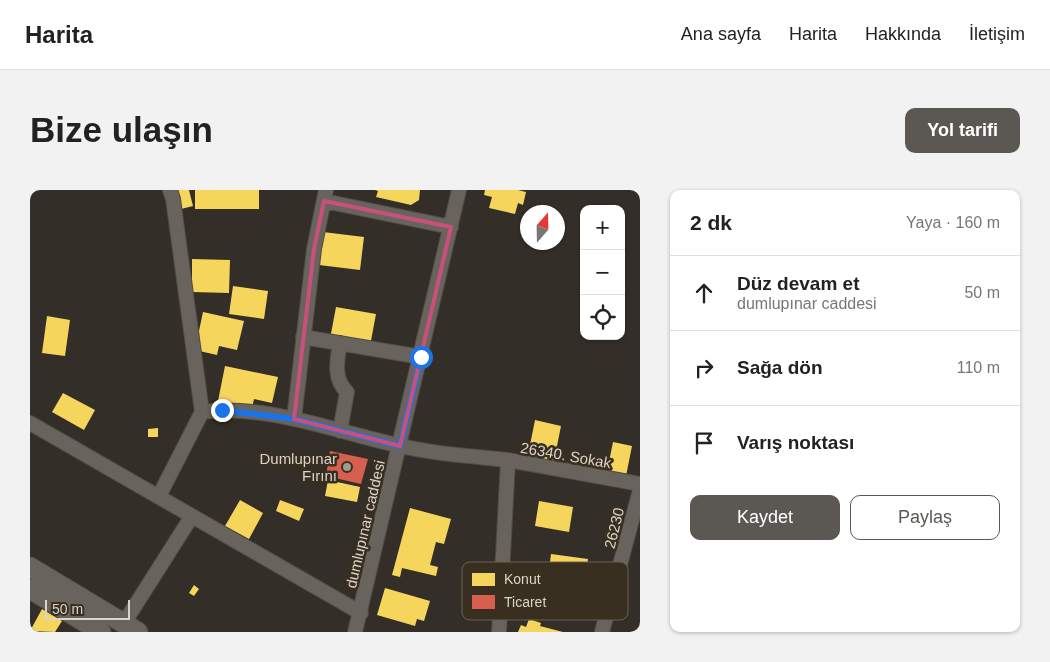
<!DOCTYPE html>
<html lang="tr">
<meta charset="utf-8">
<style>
body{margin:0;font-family:Arial,sans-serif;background:#f2f2f2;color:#222}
.controls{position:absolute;right:15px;top:15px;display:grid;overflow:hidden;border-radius:10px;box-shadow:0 1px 4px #0004}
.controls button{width:45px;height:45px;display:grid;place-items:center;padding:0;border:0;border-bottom:1px solid #e0e0e0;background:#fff;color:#222;font:25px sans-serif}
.compass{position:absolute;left:490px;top:15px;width:45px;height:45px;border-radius:50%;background:#fff;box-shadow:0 1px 4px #0004;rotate:20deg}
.scale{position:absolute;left:15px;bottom:12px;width:85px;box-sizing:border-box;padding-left:5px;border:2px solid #dad4cb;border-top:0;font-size:14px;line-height:18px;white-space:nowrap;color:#dad4cb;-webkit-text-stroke:4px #392f21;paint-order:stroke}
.stop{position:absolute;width:15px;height:15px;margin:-11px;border:4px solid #1a73e8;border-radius:50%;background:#fff}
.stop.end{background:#1a73e8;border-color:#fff;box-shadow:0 1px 5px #0008}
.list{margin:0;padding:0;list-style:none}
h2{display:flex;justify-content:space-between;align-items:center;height:65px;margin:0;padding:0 20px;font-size:21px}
h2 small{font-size:16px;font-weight:400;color:#767676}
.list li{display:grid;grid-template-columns:32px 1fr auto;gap:15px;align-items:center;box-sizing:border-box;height:75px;padding:0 20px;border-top:1px solid #e0e0e0}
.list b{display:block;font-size:19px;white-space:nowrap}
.list p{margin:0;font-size:16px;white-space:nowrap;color:#767676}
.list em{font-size:16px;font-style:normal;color:#767676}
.actions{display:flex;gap:10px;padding:15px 20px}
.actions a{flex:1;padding:11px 0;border:1px solid #5b5854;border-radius:10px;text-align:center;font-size:18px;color:#5b5854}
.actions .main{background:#5b5854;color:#fff}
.icon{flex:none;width:28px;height:28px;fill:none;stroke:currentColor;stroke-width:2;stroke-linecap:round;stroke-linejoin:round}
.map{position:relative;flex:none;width:610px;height:442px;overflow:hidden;border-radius:10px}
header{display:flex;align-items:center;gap:30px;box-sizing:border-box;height:70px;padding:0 25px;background:#fff;border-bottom:1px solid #e0e0e0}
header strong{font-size:24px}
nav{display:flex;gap:28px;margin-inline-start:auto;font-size:18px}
.intro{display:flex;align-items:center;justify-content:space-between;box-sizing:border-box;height:120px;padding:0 30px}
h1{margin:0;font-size:35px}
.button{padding:12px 22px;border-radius:10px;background:#5b5854;color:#fff;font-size:18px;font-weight:700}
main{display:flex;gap:30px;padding:0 30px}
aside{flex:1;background:#fff;border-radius:10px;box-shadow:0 1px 4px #0004}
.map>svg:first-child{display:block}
</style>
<header>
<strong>Harita</strong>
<nav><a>Ana sayfa</a><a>Harita</a><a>Hakkında</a><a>İletişim</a></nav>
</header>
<div class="intro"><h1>Bize ulaşın</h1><a class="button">Yol tarifi</a></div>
<main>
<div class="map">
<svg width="610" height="442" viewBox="0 0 610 442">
<rect width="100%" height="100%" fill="#332e27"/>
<path fill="#f6d55c" d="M147 0H159L163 16 151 19Z
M165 0H229V19H165Z
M345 0H390L389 10 381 15 346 7 348 1Z
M455 0H488L496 2 493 15 488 13 485 24 459 18 462 7 454 5Z
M293 42 334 47 330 80 289 75Z
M162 69 200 70 199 103 162 102Z
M203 96 238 101 234 129 199 124Z
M306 117 346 124 340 156 300 149Z
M173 122 214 131 207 160 189 156 187 165 165 160Z
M17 126 40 130 35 166 12 163Z
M195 176 248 187 242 213 224 209 222 218 188 211Z
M33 203 65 220 54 240 22 222Z
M505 230 531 236 524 271 498 265Z
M128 238V247H118V239Z
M583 252 602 256 596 286 577 282Z
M298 290 330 297 327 312 295 306Z
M210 310 233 323 219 349 195 336Z
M250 310 274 319 269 331 246 321Z
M509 311 543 317 539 342 505 336Z
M380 318 421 329 414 354 406 352 400 375 408 377 406 386 372 378 370 387 362 385Z
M521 364 558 369 555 394 518 388Z
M164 395 169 399 164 406 159 403Z
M355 398 400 411 394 431 387 429 385 436 347 425Z
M12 419 32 431 25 442 0 441Z
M499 429 511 433 510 436 533 442H488L491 435 496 437Z"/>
<path fill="#d6604d" d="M300 261 338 269 331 294 296 286Z"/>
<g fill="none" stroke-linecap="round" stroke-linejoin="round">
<g stroke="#504c45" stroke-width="16">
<path id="street" d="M294 11 421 37
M273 147 391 167
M172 222C237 214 304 241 367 255 403 264 441 266 478 270
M264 229 284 59 296 0
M0 233 331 423
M310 241 317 202C303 189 307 170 310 153
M129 306 172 222 143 9 140 0
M94 433 162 326
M325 442 429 0
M469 442 478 270 610 294
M572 442 610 300"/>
</g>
<g stroke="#504c45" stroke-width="21">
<path id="secondary" d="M0 377 108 442
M0 399 71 442"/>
</g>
<use href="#street" stroke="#68645d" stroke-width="14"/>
<use href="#secondary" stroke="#68645d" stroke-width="19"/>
</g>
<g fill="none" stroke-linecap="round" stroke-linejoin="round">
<path stroke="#1a73e8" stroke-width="6" d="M192 220 264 229 370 256 391 167"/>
</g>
<path fill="none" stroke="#c9507d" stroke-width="4" stroke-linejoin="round" d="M294 11 421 37 370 256 264 229 284 59Z"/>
<circle fill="#a09a92" stroke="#392f21" stroke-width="2" cx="317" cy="277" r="5"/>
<g text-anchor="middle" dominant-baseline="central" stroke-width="5" stroke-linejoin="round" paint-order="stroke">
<g font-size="15" fill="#dad4cb" stroke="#392f21">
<text transform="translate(536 265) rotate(10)">26340. Sokak</text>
<text transform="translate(335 334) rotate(-77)">dumlupınar caddesi</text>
<text transform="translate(584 338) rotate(-76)">26230</text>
</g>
<g font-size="15" fill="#dad4cb" stroke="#392f21" text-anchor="end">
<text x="307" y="268">Dumlupınar<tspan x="307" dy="17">Fırını</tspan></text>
</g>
</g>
<rect x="432" y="372" width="166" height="58" rx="8" fill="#392f21" stroke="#696154" stroke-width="1"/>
<rect x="442" y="383" width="23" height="13" fill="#f6d55c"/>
<rect x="442" y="405" width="23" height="14" fill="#d6604d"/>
<g font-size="14" fill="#dad4cb">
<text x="474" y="394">Konut</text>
<text x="474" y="417">Ticaret</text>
</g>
</svg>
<div class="controls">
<button>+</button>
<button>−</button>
<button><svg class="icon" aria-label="locate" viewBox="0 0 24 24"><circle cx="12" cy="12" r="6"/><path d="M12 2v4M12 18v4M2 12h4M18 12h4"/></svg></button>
</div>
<svg class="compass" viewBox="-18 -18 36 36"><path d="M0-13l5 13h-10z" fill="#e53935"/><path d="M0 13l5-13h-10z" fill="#767676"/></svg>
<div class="scale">50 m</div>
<div class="stop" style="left:391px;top:167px"></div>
<div class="stop end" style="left:192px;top:220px"></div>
</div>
<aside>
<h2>2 dk<small>Yaya · 160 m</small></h2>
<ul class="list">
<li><svg class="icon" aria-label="ahead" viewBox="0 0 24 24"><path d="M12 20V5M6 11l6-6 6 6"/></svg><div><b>Düz devam et</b><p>dumlupınar caddesi</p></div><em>50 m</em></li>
<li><svg class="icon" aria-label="right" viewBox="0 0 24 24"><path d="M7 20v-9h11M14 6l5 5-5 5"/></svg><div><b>Sağa dön</b></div><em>110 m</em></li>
<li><svg class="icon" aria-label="arrive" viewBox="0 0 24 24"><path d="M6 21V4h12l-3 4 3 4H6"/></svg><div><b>Varış noktası</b></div></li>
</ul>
<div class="actions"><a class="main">Kaydet</a><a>Paylaş</a></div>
</aside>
</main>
